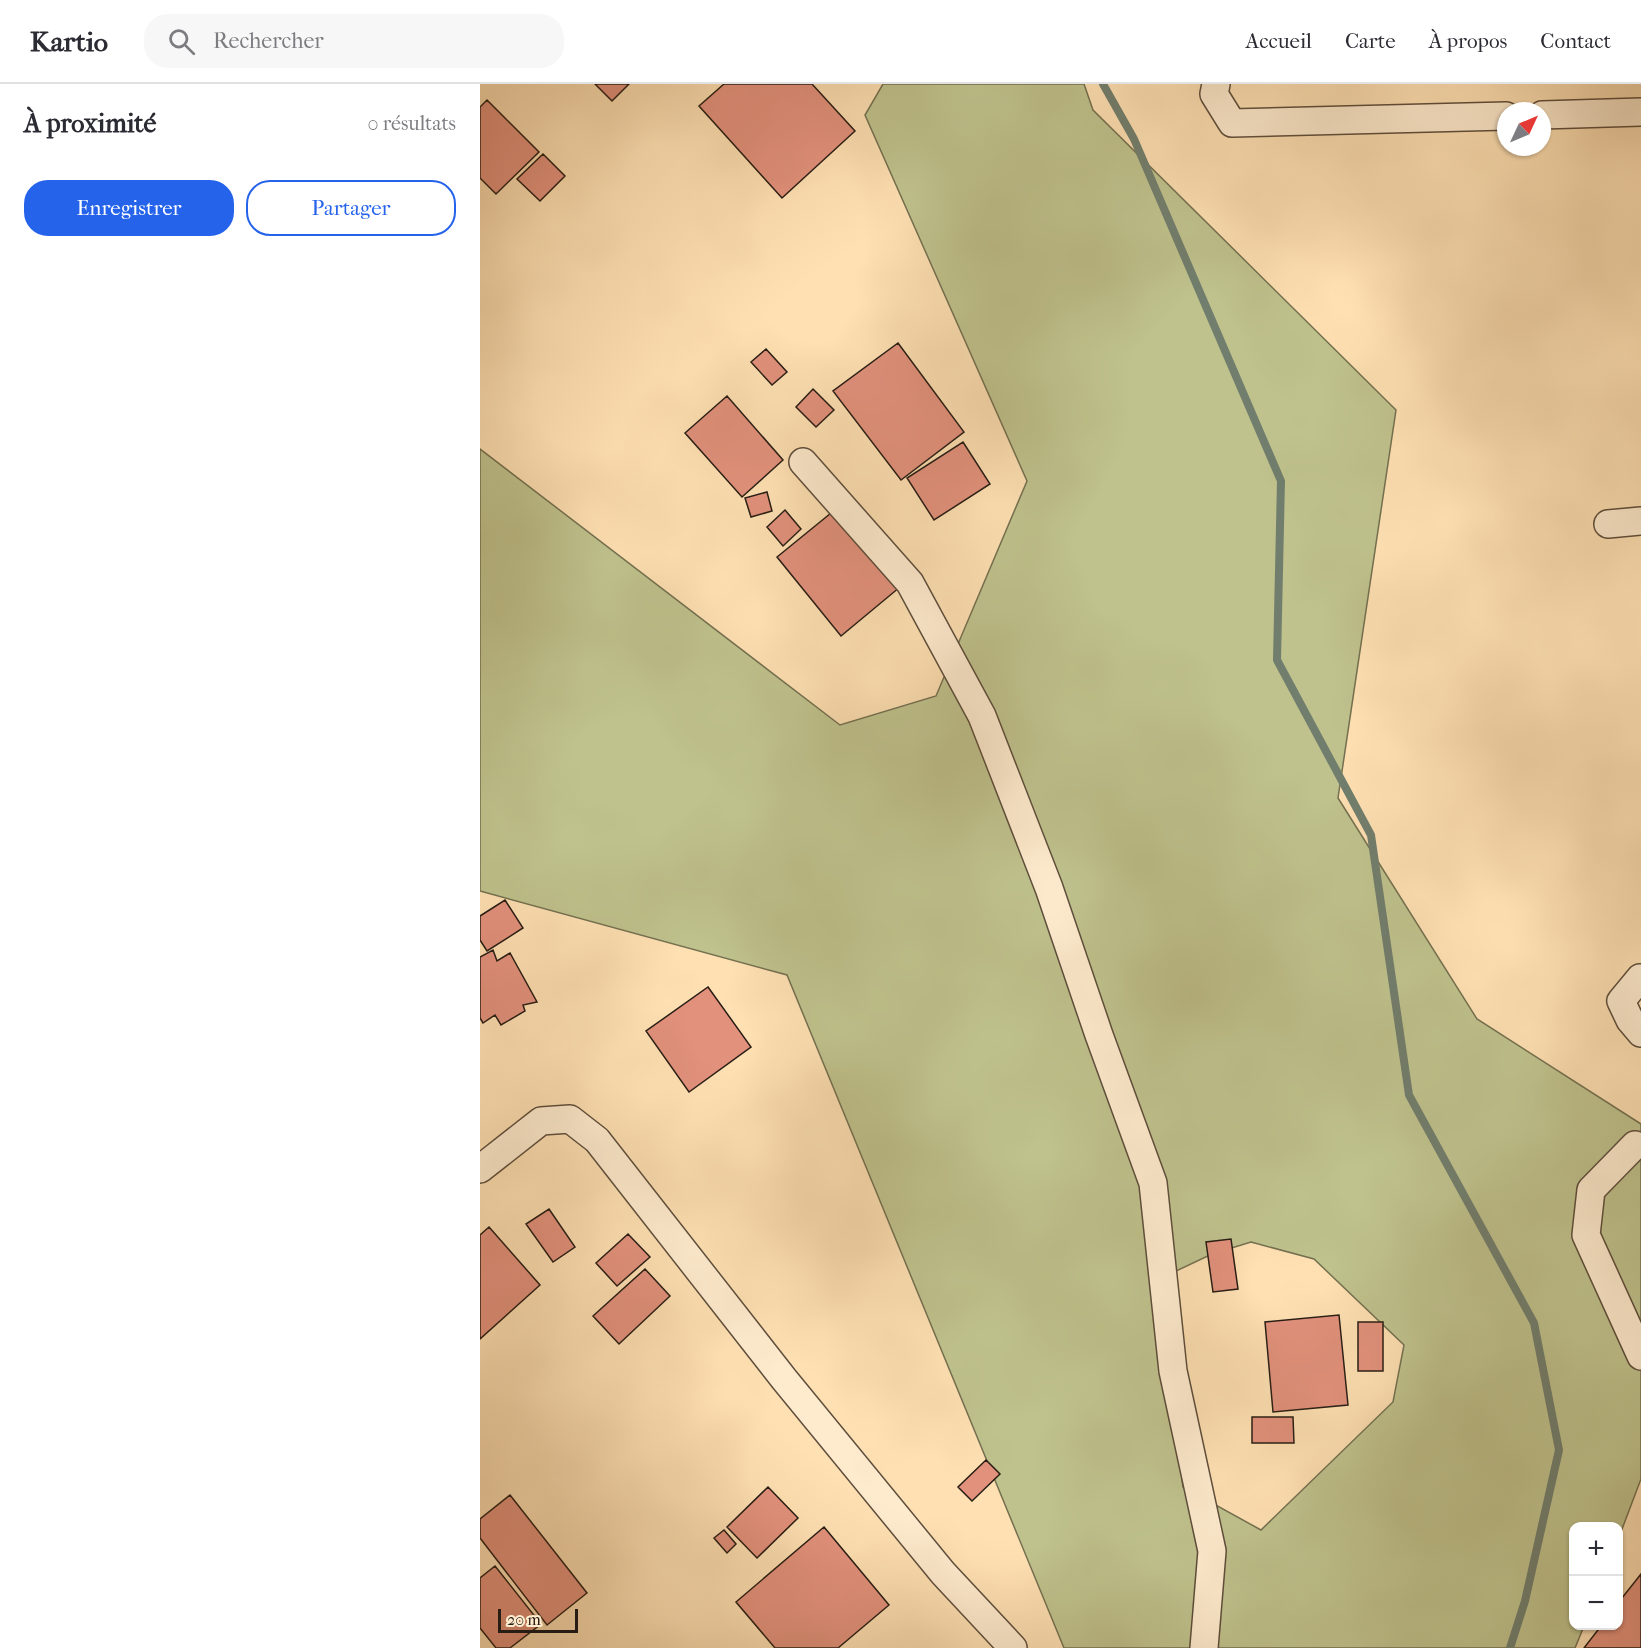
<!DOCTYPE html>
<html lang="fr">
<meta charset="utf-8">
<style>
body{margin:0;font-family:"IM FELL French Canon",serif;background:#f7f7f7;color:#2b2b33}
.controls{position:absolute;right:18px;bottom:18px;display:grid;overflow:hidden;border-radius:12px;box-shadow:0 2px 4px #0004}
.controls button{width:54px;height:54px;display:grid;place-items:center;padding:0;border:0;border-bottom:2px solid #e1e1e2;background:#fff;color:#2b2b33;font:30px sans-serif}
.compass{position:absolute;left:1017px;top:18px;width:54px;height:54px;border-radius:50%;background:#fff;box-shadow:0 2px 4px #0004;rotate:46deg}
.scale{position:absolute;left:18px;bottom:15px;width:80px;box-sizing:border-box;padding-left:6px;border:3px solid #281d14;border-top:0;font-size:16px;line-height:21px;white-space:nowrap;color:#281d14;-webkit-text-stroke:4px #feebce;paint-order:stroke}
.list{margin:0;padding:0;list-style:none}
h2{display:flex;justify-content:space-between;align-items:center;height:78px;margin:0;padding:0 24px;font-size:26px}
h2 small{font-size:20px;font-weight:400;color:#7c7c81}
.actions{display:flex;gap:12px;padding:18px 24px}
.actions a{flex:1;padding:14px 0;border:2px solid #2563eb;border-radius:24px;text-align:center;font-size:21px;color:#2563eb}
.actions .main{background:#2563eb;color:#fff}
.icon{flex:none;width:33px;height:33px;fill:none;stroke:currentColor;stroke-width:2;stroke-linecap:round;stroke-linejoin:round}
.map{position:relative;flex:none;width:1161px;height:1564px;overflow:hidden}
header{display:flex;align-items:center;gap:36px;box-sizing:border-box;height:84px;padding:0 30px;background:#fff;border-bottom:2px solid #e1e1e2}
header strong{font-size:28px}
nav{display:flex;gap:33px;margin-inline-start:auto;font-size:21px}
.search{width:420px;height:54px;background:#f7f7f7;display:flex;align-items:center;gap:15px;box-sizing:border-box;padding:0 21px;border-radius:24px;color:#7c7c81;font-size:22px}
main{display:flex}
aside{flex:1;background:#fff}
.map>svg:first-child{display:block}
</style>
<header>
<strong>Kartio</strong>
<div class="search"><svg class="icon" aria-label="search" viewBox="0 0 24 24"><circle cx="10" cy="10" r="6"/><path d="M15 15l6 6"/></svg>Rechercher</div>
<nav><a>Accueil</a><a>Carte</a><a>À propos</a><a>Contact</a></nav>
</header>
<main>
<aside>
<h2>À proximité<small>0 résultats</small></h2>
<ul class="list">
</ul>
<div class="actions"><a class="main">Enregistrer</a><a>Partager</a></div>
</aside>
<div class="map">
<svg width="1161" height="1564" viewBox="0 0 1161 1564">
<rect width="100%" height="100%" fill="#fee0b3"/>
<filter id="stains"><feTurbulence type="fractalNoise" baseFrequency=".00333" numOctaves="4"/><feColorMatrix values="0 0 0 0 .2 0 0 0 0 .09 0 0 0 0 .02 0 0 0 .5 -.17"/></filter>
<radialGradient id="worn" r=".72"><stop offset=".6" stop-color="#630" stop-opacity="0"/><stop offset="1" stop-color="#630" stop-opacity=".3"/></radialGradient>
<path fill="#bfc28d" stroke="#747050" stroke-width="1.5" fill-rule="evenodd" d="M403 0H604L613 26 916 326 858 714 997 935 1161 1040V1395L1139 1453 1138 1442H1094V1542H1104L1095 1564H584L307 891 0 807V365L360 641 456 612 547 397 385 31ZM771 1158 834 1175 924 1261 913 1318 781 1446 703 1403 675 1197 732 1170Z"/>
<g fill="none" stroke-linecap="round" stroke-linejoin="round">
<path stroke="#717e6d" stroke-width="8" d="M623 0 654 55 801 397 797 576 891 751 929 1011 1054 1239 1079 1366 1045 1517 1030 1564"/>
</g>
<path fill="#e2917c" stroke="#281d14" stroke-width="1.5" d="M115 0H149L132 17Z
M244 0H332L375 47 302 114 219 22Z
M7 16 59 68 16 110 0 94V23Z
M63 70 85 92 60 117 37 95Z
M418 259 484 348 421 396 353 307Z
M286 265 307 288 292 301 271 278Z
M333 305 354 326 336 343 316 323Z
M247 312 303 376 262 413 205 349Z
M483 358 510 400 454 436 427 394Z
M287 408 292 427 271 433 265 414Z
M356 425 420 503 361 552 297 473Z
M305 426 321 445 303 462 287 443Z
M25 816 43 844 7 867 0 856V832Z
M13 866 17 877 30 869 57 918 43 921 45 927 21 941 15 931 3 939 0 934V873Z
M228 903 271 963 209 1008 166 947Z
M69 1125 95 1163 73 1178 46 1140Z
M9 1143 60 1201 0 1255V1151Z
M148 1150 170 1173 137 1202 116 1179Z
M751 1155 758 1205 733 1208 726 1158Z
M165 1185 190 1212 139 1260 113 1232Z
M859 1231 868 1321 793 1328 785 1238Z
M878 1238H903V1287H878Z
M772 1333H813L814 1359H772Z
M506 1376 520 1390 492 1417 478 1403Z
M288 1403 318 1434 277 1474 247 1443Z
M30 1411 107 1509 67 1541 0 1454V1435Z
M344 1443 409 1521 358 1564H295L256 1518Z
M244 1446 256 1460 247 1469 234 1454Z
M15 1482 61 1540 30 1564H16L0 1544V1494Z
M1161 1490V1564H1104L1121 1542H1138V1519Z"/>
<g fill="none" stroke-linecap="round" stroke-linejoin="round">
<g stroke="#5e4e3c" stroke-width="30">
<path id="street" d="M736 0 734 10 752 39 1026 32
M1062 31 1161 28
M323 378 430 499 502 632 569 804 619 951 673 1099 693 1287 732 1467 724 1564
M1128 440 1161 437
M1160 894 1141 917 1150 936 1161 949
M1155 1061 1111 1106 1106 1151 1161 1272
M0 1085 61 1037 90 1035 117 1056 304 1295 463 1489 533 1564"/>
</g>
<use href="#street" stroke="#feebce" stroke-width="27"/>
</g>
<rect width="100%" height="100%" filter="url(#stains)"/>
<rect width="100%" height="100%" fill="url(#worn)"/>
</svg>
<div class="controls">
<button>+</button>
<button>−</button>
</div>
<svg class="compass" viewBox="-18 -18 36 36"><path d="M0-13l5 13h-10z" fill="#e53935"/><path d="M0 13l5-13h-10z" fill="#7c7c81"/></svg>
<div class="scale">20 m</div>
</div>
</main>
